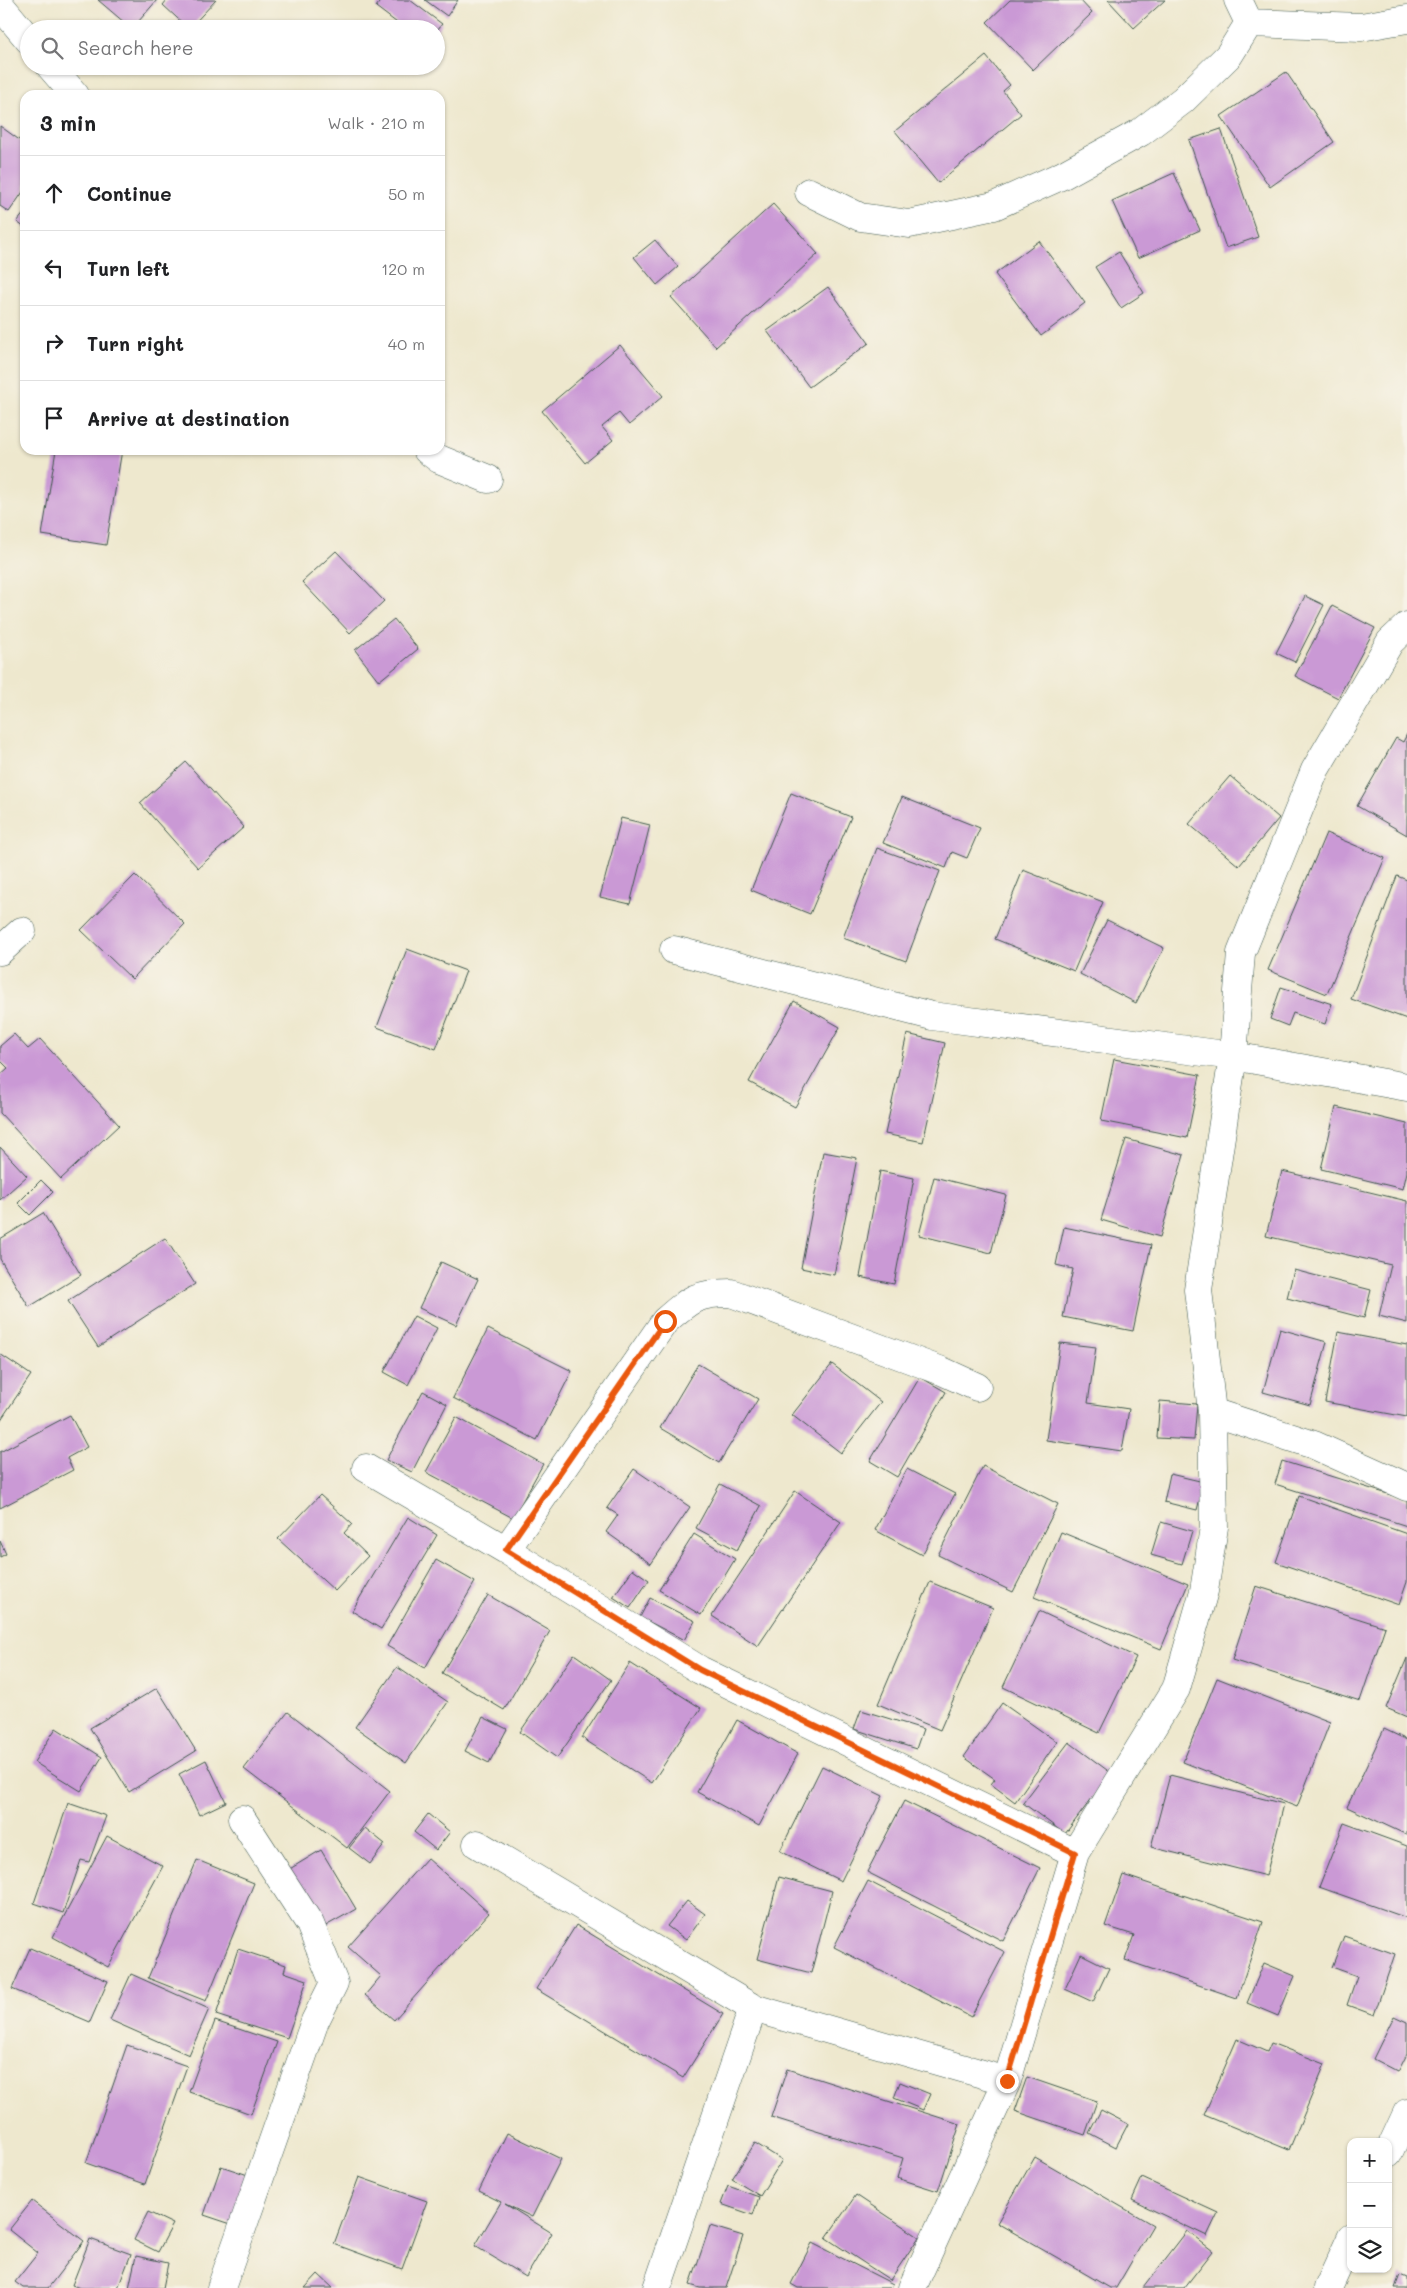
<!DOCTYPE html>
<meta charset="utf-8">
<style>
body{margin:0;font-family:Mali,sans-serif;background:#f6f6f6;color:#202124}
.controls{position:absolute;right:15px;bottom:15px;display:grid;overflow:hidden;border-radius:10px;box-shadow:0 1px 4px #0004}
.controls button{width:45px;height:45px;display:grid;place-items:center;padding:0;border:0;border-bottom:1px solid #e0e0e0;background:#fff;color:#202124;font:25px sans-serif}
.stop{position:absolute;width:15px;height:15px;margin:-11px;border:4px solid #ea580c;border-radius:50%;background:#fff}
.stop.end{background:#ea580c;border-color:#fff;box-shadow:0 1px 5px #0008}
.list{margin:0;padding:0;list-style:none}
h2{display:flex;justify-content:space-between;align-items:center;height:65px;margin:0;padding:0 20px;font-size:21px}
h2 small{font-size:16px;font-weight:400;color:#757577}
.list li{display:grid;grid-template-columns:32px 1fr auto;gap:15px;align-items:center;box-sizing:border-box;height:75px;padding:0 20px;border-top:1px solid #e0e0e0}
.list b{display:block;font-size:19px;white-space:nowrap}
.list em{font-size:16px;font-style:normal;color:#757577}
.icon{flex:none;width:28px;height:28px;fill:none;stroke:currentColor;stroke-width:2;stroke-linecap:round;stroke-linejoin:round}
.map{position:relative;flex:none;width:1407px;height:2288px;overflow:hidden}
.search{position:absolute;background:#fff;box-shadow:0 1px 4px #0004;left:20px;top:20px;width:425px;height:55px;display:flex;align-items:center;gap:12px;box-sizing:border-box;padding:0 18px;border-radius:28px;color:#757577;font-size:19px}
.panel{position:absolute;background:#fff;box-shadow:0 1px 4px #0004;left:20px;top:90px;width:425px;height:365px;border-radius:15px}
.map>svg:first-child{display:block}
</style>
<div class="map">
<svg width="1407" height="2288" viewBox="0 0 1407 2288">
<rect width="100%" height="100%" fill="#f7f3e8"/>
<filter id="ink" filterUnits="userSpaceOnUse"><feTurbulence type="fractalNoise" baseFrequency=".02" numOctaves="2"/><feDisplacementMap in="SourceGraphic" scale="10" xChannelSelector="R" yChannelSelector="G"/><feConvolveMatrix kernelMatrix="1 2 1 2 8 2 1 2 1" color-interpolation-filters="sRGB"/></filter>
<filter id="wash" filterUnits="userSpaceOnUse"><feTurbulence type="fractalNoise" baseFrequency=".0096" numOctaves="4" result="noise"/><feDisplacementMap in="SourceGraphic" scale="20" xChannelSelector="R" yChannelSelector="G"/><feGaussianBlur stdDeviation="1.12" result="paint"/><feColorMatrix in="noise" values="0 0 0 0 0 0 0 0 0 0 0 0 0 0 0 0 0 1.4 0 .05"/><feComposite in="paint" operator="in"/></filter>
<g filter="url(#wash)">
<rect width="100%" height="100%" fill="#eee8ce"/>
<g id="blocks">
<path fill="#ca99d5" d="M98 0H157L132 29Z
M167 0H216L189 29 163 5Z
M381 0H410L442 24 438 29H405L376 7Z
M425 0H458L447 16Z
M1010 0H1080L1092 13 1033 70 987 22Z
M1108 0H1165L1134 28Z
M986 56 1010 85 1003 91 1021 114 938 183 895 131Z
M1286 72 1334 142 1270 187 1221 116Z
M0 126 25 144V189L9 212 0 206Z
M1221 129 1258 237 1226 248 1189 140Z
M1174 173 1200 230 1138 258 1112 201Z
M773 204 818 254 716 347 671 297Z
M25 212V228L17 222Z
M655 240 678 267 657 285 634 257Z
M1039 241 1085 303 1041 336 995 274Z
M1119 252 1144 293 1121 308 1095 267Z
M828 287 869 343 809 387 767 331Z
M620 345 663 396 629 425 619 413 602 427 613 440 585 463 542 411Z
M56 450H122L106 545 42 535Z
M336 551 384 601 350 633 302 582Z
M1305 596 1324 605 1295 662 1276 653Z
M1332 606 1375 628 1338 698 1295 676Z
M394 619 418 649 379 681 355 650Z
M1407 734V835L1357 806 1396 738 1403 742Z
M186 762 244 827 198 868 140 803Z
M1230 776 1279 818 1239 866 1189 824Z
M791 793 851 817 810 914 751 890Z
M902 797 980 828 967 858 952 852 946 868 883 843Z
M621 818 650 825 630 904 600 897Z
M1326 833 1385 858 1327 994 1268 970Z
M877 848 940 871 906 961 843 938Z
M1023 870 1103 902 1074 971 995 939Z
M135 875 185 924 132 979 81 930Z
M1397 876 1407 880V1019L1351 999Z
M1107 920 1164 948 1136 1003 1080 974Z
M407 949 466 971 436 1049 377 1027Z
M1281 987 1332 1004 1325 1024 1293 1013 1288 1026 1270 1019Z
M794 1001 840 1027 795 1107 749 1082Z
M14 1034 28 1049 40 1039 119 1125 61 1179 0 1113V1075L8 1068 0 1060V1046Z
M907 1034 945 1043 923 1142 885 1134Z
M1114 1059 1200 1075 1187 1138 1101 1121Z
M1336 1107 1407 1124V1172L1403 1189 1321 1169Z
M1126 1139 1184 1155 1160 1237 1101 1220Z
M0 1147 27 1176 0 1200Z
M823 1152 857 1158 834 1275 801 1268Z
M880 1171 914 1178 894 1284 860 1277Z
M1282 1171 1407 1201V1323L1379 1316 1391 1265 1266 1236Z
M934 1177 1006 1195 991 1253 919 1235Z
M41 1180 53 1192 30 1215 18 1203Z
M43 1213 81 1275 29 1307 0 1259V1239Z
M1064 1227 1151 1245 1133 1331 1063 1317 1073 1269 1056 1265Z
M165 1238 195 1284 98 1347 68 1301Z
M441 1262 478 1279 456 1325 419 1308Z
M1294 1270 1371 1290 1364 1318 1287 1298Z
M414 1316 437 1328 408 1385 384 1372Z
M488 1329 572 1371 537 1440 453 1398Z
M1280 1329 1327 1342 1310 1405 1263 1392Z
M1338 1332 1407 1345V1417L1325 1402Z
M1060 1343 1096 1347 1088 1403 1129 1409 1122 1451 1046 1440Z
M0 1354 31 1375 0 1421Z
M698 1364 758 1399 719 1463 660 1428Z
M832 1364 881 1402 841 1453 792 1415Z
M920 1377 946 1392 897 1477 870 1461Z
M423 1391 447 1404 412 1472 386 1460Z
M1160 1401 1197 1404 1194 1440 1157 1438Z
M70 1415 87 1447 67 1458 73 1470 0 1508V1452Z
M456 1417 543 1464 513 1518 426 1472Z
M1282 1461 1407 1500V1526L1275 1484Z
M983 1466 1058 1504 1013 1592 938 1555Z
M634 1469 690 1507 651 1564 606 1532 618 1515 607 1508Z
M907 1469 955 1494 922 1555 875 1530Z
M1170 1474 1204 1482 1197 1510 1164 1502Z
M720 1484 761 1506 737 1550 696 1528Z
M795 1491 841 1522 758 1646 712 1616Z
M320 1495 352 1524 344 1533 368 1556 335 1591 278 1539Z
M1299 1496 1407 1534V1582L1399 1605 1276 1562Z
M408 1517 437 1535 381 1629 352 1611Z
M1161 1522 1192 1531 1182 1564 1151 1555Z
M1061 1532 1188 1584 1161 1649 1034 1597Z
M694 1534 735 1559 701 1615 659 1590Z
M0 1541 6 1554 0 1557Z
M436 1560 475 1582 425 1668 387 1646Z
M633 1569 649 1580 630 1608 613 1597Z
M930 1582 993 1608 940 1730 878 1704Z
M1256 1586 1385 1627 1360 1701 1232 1660Z
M488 1595 550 1631 504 1710 442 1673Z
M650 1598 695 1621 684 1640 640 1617Z
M1039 1611 1136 1657 1099 1733 1003 1687Z
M574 1654 611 1680 557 1758 520 1732Z
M1407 1658V1717L1386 1708Z
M630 1663 701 1708 652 1783 582 1738Z
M397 1667 448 1702 406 1763 355 1727Z
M1217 1678 1330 1722 1297 1807 1183 1762Z
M157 1688 196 1751 129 1792 90 1728Z
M1002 1703 1057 1742 1015 1802 991 1784 995 1779 964 1757Z
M861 1710 923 1729 916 1749 854 1729Z
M288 1712 390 1791 347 1848 244 1769Z
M483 1717 507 1729 489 1763 465 1751Z
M737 1720 798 1754 759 1826 697 1792Z
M56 1728 102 1757 81 1791 34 1762Z
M1384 1729 1407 1740V1835L1347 1807Z
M1069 1742 1111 1773 1065 1834 1023 1803Z
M206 1760 226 1802 199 1815 179 1774Z
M822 1766 883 1796 841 1881 780 1851Z
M1170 1775 1284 1804 1266 1876 1151 1847Z
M904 1801 1040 1868 1003 1941 867 1872Z
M68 1803 106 1816 89 1862 81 1860 63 1913 34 1903Z
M428 1814 450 1832 436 1850 414 1832Z
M1344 1823 1407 1846V1918L1319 1887Z
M365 1828 385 1844 370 1864 349 1848Z
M107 1836 163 1866 108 1967 53 1937Z
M321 1850 356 1909 322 1928 288 1870Z
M427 1858 489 1913 394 2020 365 1995 381 1976 348 1947Z
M197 1860 254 1883 206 2001 148 1978Z
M1123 1875 1263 1922 1237 1998 1125 1960 1134 1935 1105 1926Z
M779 1877 832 1891 811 1973 757 1959Z
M868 1881 1005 1952 971 2017 834 1947Z
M687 1901 705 1914 686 1940 667 1926Z
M576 1925 723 2014 683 2078 536 1989Z
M1344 1936 1395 1954 1374 2015 1347 2005 1357 1976 1332 1967Z
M30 1948 108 1981 90 2022 12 1989Z
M238 1949 286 1965 284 1972 307 1980 287 2038 216 2015Z
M1081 1954 1109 1968 1093 2002 1065 1989Z
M1264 1963 1295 1976 1278 2016 1247 2003Z
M131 1974 209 2009 189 2055 110 2020Z
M1394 2016 1407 2022V2054L1398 2072 1373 2059Z
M215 2021 277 2042 251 2114 189 2092Z
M1237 2039 1267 2052 1271 2043 1325 2064 1289 2150 1204 2115Z
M127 2045 187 2066 145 2184 86 2163Z
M787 2069 960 2124 938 2191 897 2178 903 2158 771 2117Z
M1027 2077 1097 2101 1085 2135 1015 2111Z
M900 2082 930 2094 923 2110 894 2098Z
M1101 2110 1128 2124 1116 2147 1089 2133Z
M507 2133 561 2159 532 2217 505 2204 552 2233 526 2277 475 2246 501 2202 479 2191Z
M755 2143 782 2160 760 2196 732 2179Z
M1035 2157 1153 2225 1116 2288H1110L997 2223Z
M221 2166 254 2177 237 2226 204 2215Z
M359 2177 427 2201 402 2269 334 2244Z
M1142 2178 1218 2213 1207 2236 1132 2200Z
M728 2186 759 2197 753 2215 721 2204Z
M856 2195 919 2237 890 2280 826 2238Z
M32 2201 84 2241 48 2288H23L15 2282 38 2253 9 2230Z
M148 2212 173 2224 158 2252 134 2240Z
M710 2226 743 2236 726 2288H700L690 2285Z
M1187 2231 1213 2251 1184 2288H1143Z
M90 2239 131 2254 118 2288H80L72 2285Z
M812 2243 893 2284 891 2288H798L791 2284Z
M136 2256 168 2263 163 2288H129Z
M318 2274 333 2288H305Z
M1400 2275 1407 2278V2288H1395Z"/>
</g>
</g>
<g filter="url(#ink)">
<use href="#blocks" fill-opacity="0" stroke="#3e574b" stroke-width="1"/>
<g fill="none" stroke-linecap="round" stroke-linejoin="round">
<g stroke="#3e574b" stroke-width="29">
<path id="minor" d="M1238 0 1249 23
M0 5 29 40
M1249 23 1361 27 1407 19
M50 66 75 95
M809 192 860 217 909 224 994 206 1063 175 1141 132 1183 100 1229 55 1249 23
M427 450 439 459 488 479
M674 950 932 1016 1233 1056 1407 1087
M0 951 22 931
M1212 1412 1314 1445 1407 1487
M366 1468 506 1550 700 1670 1075 1853
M506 1550 665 1321C690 1299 697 1293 731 1293L942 1371 977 1387
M477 1844 753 2008 657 2288
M753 2008 1007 2081
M1388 2154 1407 2113
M221 2288 315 2021 334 1983 310 1924 242 1819
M912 2288 1007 2081 1075 1853 1176 1689 1204 1591 1214 1527 1212 1412 1198 1290 1233 1056 1241 953 1315 770 1390 642 1407 626
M1328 2288 1351 2238"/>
</g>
<use href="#minor" stroke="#fff" stroke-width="28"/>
</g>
</g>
<g fill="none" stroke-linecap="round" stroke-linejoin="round" filter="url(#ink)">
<path stroke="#ea580c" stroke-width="6" d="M665 1321 506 1550 700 1670 1075 1853 1007 2081"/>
</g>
</svg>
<div class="controls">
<button>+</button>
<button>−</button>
<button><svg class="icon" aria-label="layers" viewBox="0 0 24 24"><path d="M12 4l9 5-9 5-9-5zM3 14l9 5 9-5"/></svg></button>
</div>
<div class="stop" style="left:665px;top:1321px"></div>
<div class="stop end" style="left:1007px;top:2081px"></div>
<div class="search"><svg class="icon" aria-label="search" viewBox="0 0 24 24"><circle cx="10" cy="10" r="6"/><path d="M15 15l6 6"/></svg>Search here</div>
<section class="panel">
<h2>3 min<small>Walk · 210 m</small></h2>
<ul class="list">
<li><svg class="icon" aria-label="ahead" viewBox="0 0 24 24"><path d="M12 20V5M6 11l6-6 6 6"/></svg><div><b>Continue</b></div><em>50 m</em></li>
<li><svg class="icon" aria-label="left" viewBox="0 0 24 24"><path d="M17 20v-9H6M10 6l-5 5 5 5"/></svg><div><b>Turn left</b></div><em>120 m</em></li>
<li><svg class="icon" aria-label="right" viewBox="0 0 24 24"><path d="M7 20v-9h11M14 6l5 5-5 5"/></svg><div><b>Turn right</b></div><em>40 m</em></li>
<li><svg class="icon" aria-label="arrive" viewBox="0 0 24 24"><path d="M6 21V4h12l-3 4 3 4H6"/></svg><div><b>Arrive at destination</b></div></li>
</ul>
</section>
</div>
